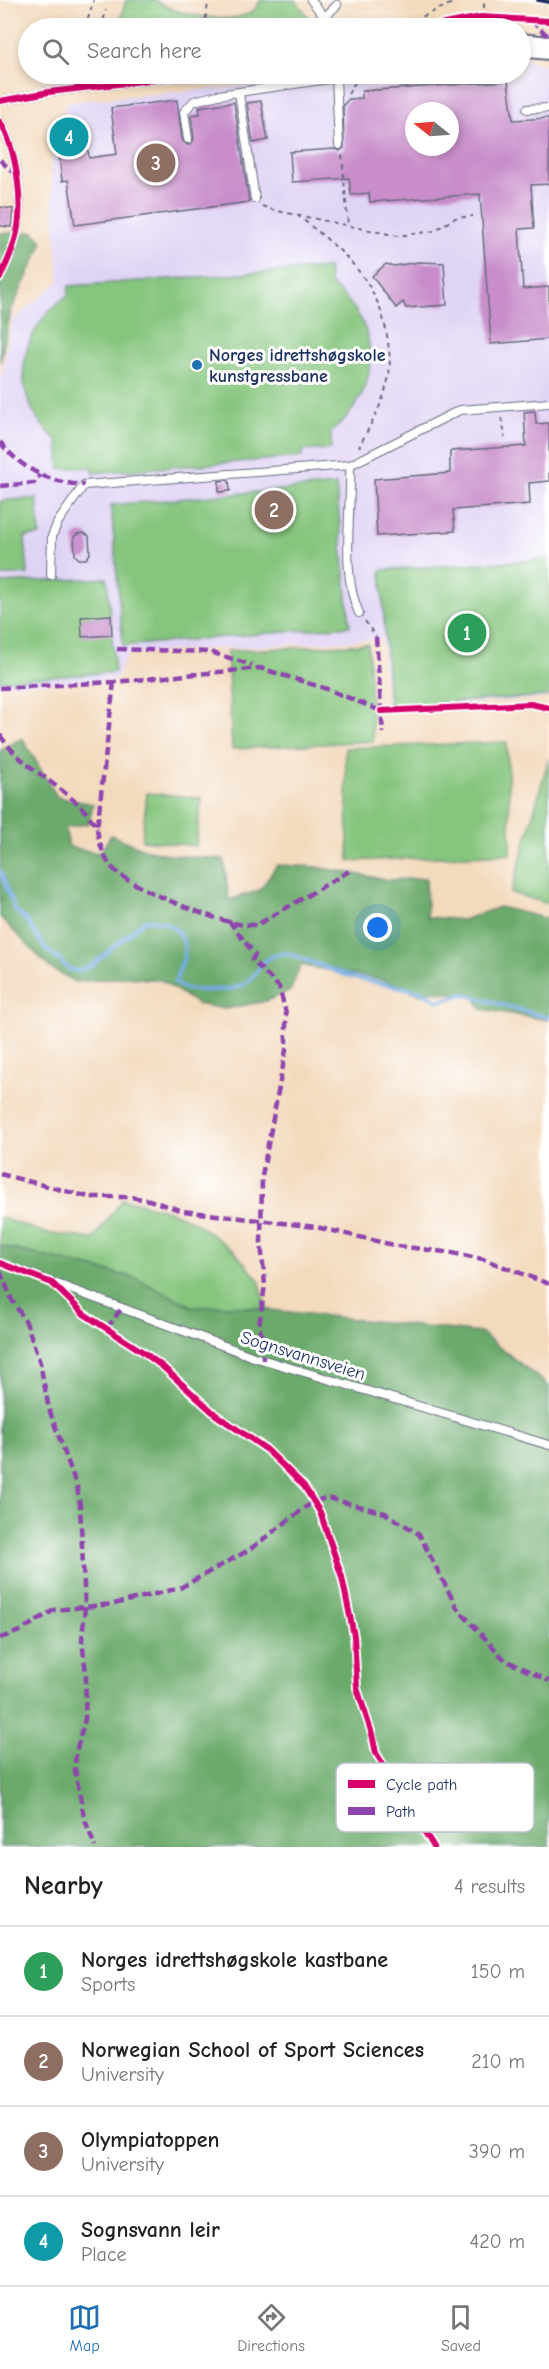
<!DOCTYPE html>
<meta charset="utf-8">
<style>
body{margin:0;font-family:"Comic Neue",sans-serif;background:#f6f6f6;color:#222}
.compass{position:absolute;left:405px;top:102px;width:54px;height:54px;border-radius:50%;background:#fff;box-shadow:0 3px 9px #0003;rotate:287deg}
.you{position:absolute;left:378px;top:928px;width:21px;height:21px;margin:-15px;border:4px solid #fff;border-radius:50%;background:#1a73e8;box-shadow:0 0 0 9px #1a73e833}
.badge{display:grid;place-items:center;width:39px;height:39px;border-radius:50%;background:#1f6fb2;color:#fff;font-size:20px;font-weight:700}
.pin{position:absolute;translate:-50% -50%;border:3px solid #fff;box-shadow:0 2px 6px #0006}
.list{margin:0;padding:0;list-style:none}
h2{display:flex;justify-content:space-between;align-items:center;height:78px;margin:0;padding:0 24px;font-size:26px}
h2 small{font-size:20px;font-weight:400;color:#767676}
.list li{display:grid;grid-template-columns:39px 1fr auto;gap:18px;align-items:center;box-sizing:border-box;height:90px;padding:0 24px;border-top:2px solid #e0e0e0}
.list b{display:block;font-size:22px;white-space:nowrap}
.list p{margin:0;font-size:20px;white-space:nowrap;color:#767676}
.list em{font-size:20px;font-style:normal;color:#767676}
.icon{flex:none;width:33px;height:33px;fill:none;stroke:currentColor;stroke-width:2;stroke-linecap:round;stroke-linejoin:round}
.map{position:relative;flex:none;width:549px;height:1847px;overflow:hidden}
.search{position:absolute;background:#fff;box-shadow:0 3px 9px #0003;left:18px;right:18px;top:18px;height:66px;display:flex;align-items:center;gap:15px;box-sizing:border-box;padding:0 21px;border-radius:33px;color:#767676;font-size:22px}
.sheet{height:438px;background:#fff}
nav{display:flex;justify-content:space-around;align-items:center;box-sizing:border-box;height:84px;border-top:2px solid #e0e0e0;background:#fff;font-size:16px;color:#767676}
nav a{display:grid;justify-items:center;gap:3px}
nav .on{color:#1f6fb2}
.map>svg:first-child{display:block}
</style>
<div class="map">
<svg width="549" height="1847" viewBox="0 0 549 1847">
<rect width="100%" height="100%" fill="#fff"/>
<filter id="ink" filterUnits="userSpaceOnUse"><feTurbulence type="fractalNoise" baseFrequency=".0167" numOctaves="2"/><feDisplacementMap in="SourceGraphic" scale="12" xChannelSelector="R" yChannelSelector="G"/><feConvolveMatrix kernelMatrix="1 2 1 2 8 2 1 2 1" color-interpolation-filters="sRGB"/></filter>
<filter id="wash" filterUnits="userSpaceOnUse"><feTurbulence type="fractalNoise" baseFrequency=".008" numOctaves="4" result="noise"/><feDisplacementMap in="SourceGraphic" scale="24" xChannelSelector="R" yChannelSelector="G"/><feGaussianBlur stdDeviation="1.35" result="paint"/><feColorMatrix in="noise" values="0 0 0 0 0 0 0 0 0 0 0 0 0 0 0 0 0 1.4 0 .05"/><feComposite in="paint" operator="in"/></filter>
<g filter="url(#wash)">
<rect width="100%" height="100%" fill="#f3dabd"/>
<path fill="#e0d4f4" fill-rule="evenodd" d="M521 59H527L549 68V698L387 709 382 639 128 654 115 680 0 685V380L13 320 59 281 51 166 66 102 371 74H520ZM414 111H450V147H414Z"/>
<path fill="#85c57d" stroke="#507a6e" stroke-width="1.5" d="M126 0H155L173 10 204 17 202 28H109L106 20 119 24Z
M260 0H295L311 20 306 24V28H206L208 17C224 20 255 20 260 0Z
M71 74H160L94 82H62Z
M328 268 330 284C384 325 383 390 331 432V449L302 451V457L93 473 92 467 60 469 58 441C6 398 16 332 68 295L69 286Z
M336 485 350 626 123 646 111 505Z
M37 498 40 535 25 537 28 574 0 576V501Z
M549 559V696L389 706 381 570Z
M107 578 115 672 0 681V583Z
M368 644 373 741 232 749 227 651Z
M507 742 511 854 349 861 345 748Z
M549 758V904L511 893Z
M147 793 201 798 196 846 142 840Z
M123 1199 173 1212 196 1223 235 1252 259 1280 267 1309 235 1306 193 1307 135 1278 0 1246V1217L45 1233 93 1239Z"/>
<path fill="#6caa6c" stroke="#446c65" stroke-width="1.5" d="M34 232 43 242 11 311 0 363V233Z
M22 738 57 797 93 804 89 823 65 828 69 847 100 853 111 835 144 849 171 855 224 859 229 900 260 890 277 865 317 867 389 880 426 878 427 917 463 920 499 907 549 919V1020L481 1009 475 996 432 991 422 995 383 980 301 965 290 991 266 1001 225 1009 197 1004 161 980 127 977 76 982 50 968 0 917V751Z
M0 1246 135 1278 193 1307 235 1306 481 1333 549 1386V1847H0Z"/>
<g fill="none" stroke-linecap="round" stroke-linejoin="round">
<path stroke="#76ace4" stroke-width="4" d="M0 871 15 910 26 920 44 947 69 969 77 971 90 967 145 920C167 919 187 931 184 956 183 964 177 973 175 983 179 985 183 988 187 989 199 991 233 991 243 985 261 974 259 955 286 953L354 978 421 991 439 1001 464 994 549 1018"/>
</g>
<g id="blocks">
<path fill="#c88dca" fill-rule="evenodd" d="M508 81 513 120 549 118V184L531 185 534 228 519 229 523 289 549 287V339L491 344 480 194 370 202 369 193 351 195 349 178 292 182 290 152 335 149 340 151 344 148 343 105 349 99 362 98V91ZM414 111H450V147H414Z
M177 100 182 140 188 145 192 143 194 139 191 115 200 114 199 107 234 102 249 202 75 225 68 180 62 181 56 128 79 126 82 150H88L89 158 117 154 111 108Z
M261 101 268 140 253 143 247 103Z
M0 207 13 209 11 227 0 226Z
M419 262 444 263 447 305 406 308 403 302 396 308 372 276 386 264 394 266Z
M535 411 536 424 549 423V481L529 483 530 504 453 510 455 531 377 536 374 479 450 473V451L526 446 524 412Z
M229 480 230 491 219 492V481Z
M84 533 89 536 90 554 86 559H79L75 555 74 537 77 534Z
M111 615 112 635 82 637 81 617Z"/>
</g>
</g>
<g filter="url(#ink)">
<use href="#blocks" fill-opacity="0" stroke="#676b7f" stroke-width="1.5"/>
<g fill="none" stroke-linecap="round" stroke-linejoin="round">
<g stroke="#676b7f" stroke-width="10">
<path id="lane" d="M311 0 333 28
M325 17 337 5
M336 78 339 145
M239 93 255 199
M0 101 49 92 203 74
M527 109 549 108
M0 122C17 150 25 208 15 240 12 253 5 266 0 278
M188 139 184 112 194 101 218 95 336 78 344 74
M350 465C352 511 340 572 359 613
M51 575 52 536 58 522 84 485 350 465 460 410 549 403
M0 1263 254 1357 549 1445"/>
</g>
<g stroke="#676b7f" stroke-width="26">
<path id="secondary" d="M520 45 549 48"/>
</g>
<path stroke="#676b7f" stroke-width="2" stroke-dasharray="4.5 4.5" stroke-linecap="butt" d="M484 17V3
M406 24 459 0
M85 28 94 0
M106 28 103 22 106 10
M204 28 208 4
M311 28 310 25 316 22
M59 79 66 74
M348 94 360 74
M342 155 348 225
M262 206 273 210 398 236 434 231 455 218 473 216
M297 215C343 251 380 280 388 342 390 357 391 370 387 384 382 406 369 427 359 447
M502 418 505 437
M365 621 376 637"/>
<use href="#lane" stroke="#fff" stroke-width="8"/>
<use href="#secondary" stroke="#fff" stroke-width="22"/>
<path stroke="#1b2f5e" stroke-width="4" d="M538 0 549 2"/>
<path stroke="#8e44ad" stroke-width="4.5" stroke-dasharray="9 4.5" stroke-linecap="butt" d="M531 20 549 37
M341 74V75
M0 160 16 175
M0 442C21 469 50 483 84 485
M0 486 34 483 40 475
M376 637 383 733
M117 649 210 652 252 665
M114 682 97 829C99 841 102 853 109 864 124 886 211 919 238 924 244 925 251 925 257 925L351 870
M0 688 114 682 260 668 327 689 381 711
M0 735C24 773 80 792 97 829
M229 921 255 955 252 960 279 987 286 1013V1050L262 1176 261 1243 265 1285 259 1326 262 1337 263 1360
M0 1174 89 1197H130L149 1200 183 1211 316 1227 398 1246 452 1253 483 1259 549 1284
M0 1271 12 1300 26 1322 40 1363 49 1409 77 1487 80 1505 85 1607 82 1640 86 1673 85 1719 76 1752 75 1770 84 1817 95 1847
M107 1328 121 1309
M0 1638 20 1631 54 1610 114 1604 180 1588 249 1550 314 1501 328 1498 385 1513 419 1534 457 1608 505 1660 549 1681"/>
<g stroke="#fff" stroke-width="10">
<path id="cycleway" d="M423 28 481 17 549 21
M0 101 49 92 203 74
M0 122C17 150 25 208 15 240 12 253 5 266 0 278
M381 711 531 704 549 708
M0 1263 52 1283 84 1314 143 1352 163 1367 216 1415 266 1449 304 1486 320 1512 342 1577 354 1636 357 1688 372 1734 376 1753 434 1847"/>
</g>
<use href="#cycleway" stroke="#d6006c" stroke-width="6"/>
</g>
</g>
<circle fill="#1f6fb2" stroke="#fff" stroke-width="2" cx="197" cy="365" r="6"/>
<g text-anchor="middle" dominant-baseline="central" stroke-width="6" stroke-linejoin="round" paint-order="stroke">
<g font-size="18" font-weight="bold" fill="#1b2f5e" stroke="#fff" text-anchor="start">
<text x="209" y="355">Norges idrettshøgskole<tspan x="209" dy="21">kunstgressbane</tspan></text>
</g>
<g font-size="18" fill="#1b2f5e" stroke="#fff">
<text transform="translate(303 1356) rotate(17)">Sognsvannsveien</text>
</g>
</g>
<rect x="336" y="1763" width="198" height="69" rx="9" fill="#fff" stroke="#bbc1cf" stroke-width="1.5"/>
<rect x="348" y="1780" width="27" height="8" fill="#d6006c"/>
<rect x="348" y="1807" width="27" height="8" fill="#8e44ad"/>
<g font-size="16" fill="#1b2f5e">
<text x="386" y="1790">Cycle path</text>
<text x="386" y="1817">Path</text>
</g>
</svg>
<svg class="compass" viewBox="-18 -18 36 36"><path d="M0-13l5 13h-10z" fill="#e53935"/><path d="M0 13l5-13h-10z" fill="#767676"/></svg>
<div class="you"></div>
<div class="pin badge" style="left:467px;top:633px;background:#2e9e5b">1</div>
<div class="pin badge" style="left:274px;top:510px;background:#8d6e63">2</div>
<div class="pin badge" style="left:156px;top:163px;background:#8d6e63">3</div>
<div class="pin badge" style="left:69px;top:137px;background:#0f9aa8">4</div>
<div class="search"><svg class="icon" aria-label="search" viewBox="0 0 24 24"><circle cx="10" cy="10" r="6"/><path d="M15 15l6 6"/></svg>Search here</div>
</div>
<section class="sheet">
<h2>Nearby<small>4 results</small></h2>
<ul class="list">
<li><span class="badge" style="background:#2e9e5b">1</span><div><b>Norges idrettshøgskole kastbane</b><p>Sports</p></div><em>150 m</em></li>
<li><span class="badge" style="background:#8d6e63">2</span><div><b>Norwegian School of Sport Sciences</b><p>University</p></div><em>210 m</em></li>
<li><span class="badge" style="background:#8d6e63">3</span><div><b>Olympiatoppen</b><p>University</p></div><em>390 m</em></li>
<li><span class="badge" style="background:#0f9aa8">4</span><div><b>Sognsvann leir</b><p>Place</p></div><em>420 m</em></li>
</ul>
</section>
<nav>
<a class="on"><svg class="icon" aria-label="map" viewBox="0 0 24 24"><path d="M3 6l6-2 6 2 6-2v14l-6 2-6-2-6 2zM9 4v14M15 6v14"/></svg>Map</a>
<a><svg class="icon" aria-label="directions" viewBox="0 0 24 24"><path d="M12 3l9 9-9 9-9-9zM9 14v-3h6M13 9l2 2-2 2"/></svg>Directions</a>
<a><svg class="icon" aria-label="saved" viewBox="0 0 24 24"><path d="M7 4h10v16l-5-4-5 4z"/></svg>Saved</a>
</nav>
